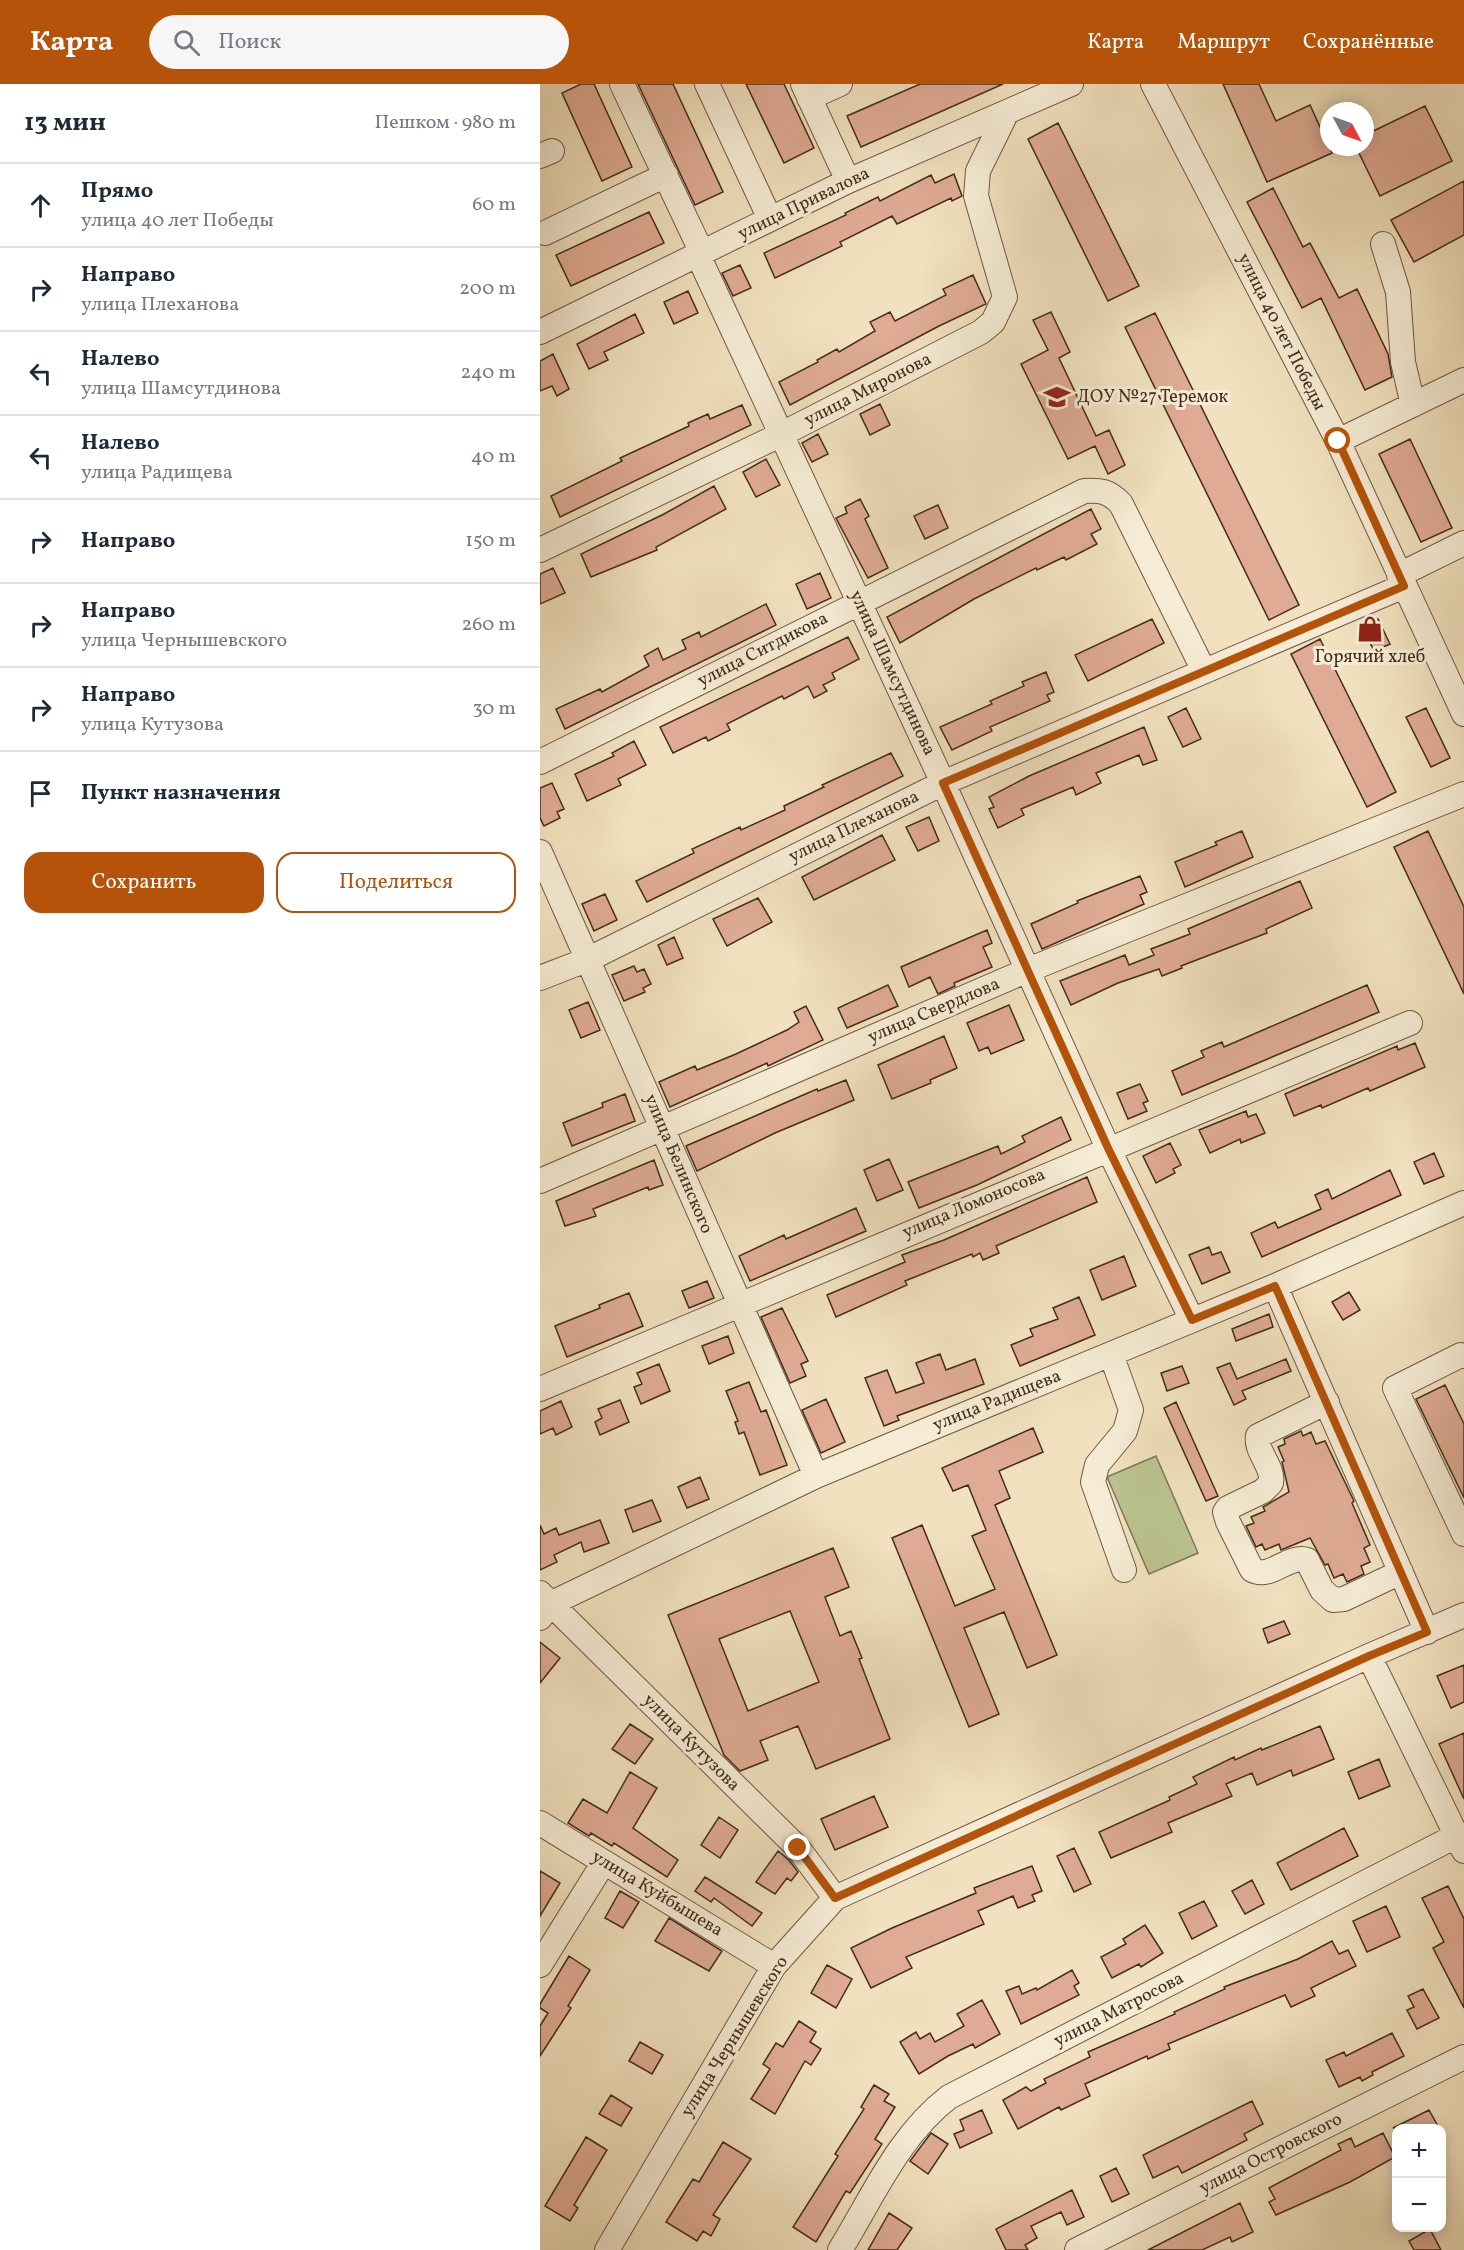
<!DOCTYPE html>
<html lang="ru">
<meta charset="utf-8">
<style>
body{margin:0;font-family:Vollkorn,serif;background:#f6f6f7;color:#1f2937}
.controls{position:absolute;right:18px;bottom:18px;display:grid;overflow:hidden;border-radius:12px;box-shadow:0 3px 15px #0003}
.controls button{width:54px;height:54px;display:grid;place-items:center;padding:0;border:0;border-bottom:2px solid #e0e1e3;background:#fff;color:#1f2937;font:30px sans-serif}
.compass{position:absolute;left:780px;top:18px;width:54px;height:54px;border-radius:50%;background:#fff;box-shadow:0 3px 15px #0003;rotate:131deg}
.stop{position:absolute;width:18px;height:18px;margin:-14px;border:4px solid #b45309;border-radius:50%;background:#fff}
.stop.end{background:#b45309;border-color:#fff;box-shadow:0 2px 6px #0008}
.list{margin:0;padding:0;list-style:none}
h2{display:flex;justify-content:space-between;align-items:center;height:78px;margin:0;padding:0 24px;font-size:26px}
h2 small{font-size:20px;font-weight:400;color:#747a83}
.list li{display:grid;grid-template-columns:39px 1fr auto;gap:18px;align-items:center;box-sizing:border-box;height:84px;padding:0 24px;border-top:2px solid #e0e1e3}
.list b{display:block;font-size:22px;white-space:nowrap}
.list p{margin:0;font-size:20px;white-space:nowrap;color:#747a83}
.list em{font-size:20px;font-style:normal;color:#747a83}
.actions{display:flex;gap:12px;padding:18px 24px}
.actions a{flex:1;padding:14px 0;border:2px solid #b45309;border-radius:18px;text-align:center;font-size:21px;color:#b45309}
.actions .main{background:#b45309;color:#fff}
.icon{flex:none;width:33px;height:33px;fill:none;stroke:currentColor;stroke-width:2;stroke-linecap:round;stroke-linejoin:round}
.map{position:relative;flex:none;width:924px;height:2166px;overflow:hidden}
header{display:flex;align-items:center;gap:36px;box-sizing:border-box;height:84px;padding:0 30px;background:#b45309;color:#fff}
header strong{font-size:28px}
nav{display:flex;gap:33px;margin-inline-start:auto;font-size:21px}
.search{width:420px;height:54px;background:#f6f6f7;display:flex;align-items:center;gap:15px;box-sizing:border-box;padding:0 21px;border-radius:33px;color:#747a83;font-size:22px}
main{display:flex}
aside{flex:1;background:#fff}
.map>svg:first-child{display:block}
</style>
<header>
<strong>Карта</strong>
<div class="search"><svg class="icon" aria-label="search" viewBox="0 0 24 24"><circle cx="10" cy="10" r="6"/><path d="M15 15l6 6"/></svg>Поиск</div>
<nav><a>Карта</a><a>Маршрут</a><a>Сохранённые</a></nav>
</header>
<main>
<aside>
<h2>13 мин<small>Пешком · 980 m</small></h2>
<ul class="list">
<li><svg class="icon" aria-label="ahead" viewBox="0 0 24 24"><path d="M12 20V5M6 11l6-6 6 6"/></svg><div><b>Прямо</b><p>улица 40 лет Победы</p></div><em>60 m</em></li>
<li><svg class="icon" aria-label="right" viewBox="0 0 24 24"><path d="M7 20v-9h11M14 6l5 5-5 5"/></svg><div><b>Направо</b><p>улица Плеханова</p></div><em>200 m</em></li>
<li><svg class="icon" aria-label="left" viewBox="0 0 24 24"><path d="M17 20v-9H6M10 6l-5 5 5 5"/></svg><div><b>Налево</b><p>улица Шамсутдинова</p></div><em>240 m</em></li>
<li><svg class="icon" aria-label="left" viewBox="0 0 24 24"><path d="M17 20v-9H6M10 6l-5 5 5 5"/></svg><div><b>Налево</b><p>улица Радищева</p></div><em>40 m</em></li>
<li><svg class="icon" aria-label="right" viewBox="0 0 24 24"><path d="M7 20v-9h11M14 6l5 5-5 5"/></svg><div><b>Направо</b></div><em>150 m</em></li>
<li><svg class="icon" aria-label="right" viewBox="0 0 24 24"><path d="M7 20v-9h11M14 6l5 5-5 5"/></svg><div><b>Направо</b><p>улица Чернышевского</p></div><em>260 m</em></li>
<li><svg class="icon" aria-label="right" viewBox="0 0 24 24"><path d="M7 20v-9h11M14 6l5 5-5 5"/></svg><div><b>Направо</b><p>улица Кутузова</p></div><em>30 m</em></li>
<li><svg class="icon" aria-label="arrive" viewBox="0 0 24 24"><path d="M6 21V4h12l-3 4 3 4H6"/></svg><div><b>Пункт назначения</b></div></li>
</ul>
<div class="actions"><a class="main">Сохранить</a><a>Поделиться</a></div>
</aside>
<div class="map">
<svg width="924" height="2166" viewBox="0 0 924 2166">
<rect width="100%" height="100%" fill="#f1e1be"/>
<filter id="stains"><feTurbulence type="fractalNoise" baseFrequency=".00333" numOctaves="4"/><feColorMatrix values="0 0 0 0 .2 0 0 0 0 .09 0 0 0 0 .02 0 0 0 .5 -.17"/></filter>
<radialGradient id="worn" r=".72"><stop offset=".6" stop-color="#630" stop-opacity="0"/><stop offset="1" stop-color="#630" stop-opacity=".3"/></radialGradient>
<path fill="#bac391" stroke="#7e7856" stroke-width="1.5" d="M616 1372 658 1469 609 1490 567 1393Z"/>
<path fill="#dfab94" stroke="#432c1a" stroke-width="1.5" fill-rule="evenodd" d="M41 0H54L92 83 62 97 22 9Z
M98 0H133L183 108 155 121Z
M206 0H244L274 64 244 79Z
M380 0H463L321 63 307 32Z
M683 0H719L736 37 770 21 792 69 727 98Z
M885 22 912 77 840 112 816 63H825V51Z
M518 39 599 202 568 217 488 55Z
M414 90 422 112 412 117 411 114 357 140 352 132 300 158 302 162 235 194 224 169 306 131 305 129 338 113 340 117 391 91 395 99Z
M924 97V151L874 178 851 136Z
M733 104 763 163 770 159 799 214 817 205 848 270 852 293 825 306 781 214 762 224 707 118Z
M109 128 124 159 31 202 16 171Z
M200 181 211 204 193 212 182 189Z
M433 191 446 220 399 242 250 321 239 298 278 278 277 276 297 265 299 268 335 247 330 238 350 228 355 237 406 211 403 205Z
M148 207 158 229 134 240 124 218Z
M511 228 530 268 519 274 556 352 569 346 585 381 568 390 555 362 528 375 481 280 508 266 493 236Z
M615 229 759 521 729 536 585 243Z
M95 230 104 249 64 268 68 276 49 285 37 260Z
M13 270 29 305 17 312 12 302 0 307V277Z
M340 320 350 341 330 351 320 330Z
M202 321 211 341 20 433 11 412 82 377 80 374 149 342 148 339 168 330 170 335Z
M278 350 288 370 272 378 262 359Z
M870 355 912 444 881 458 839 370Z
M226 375 240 401 216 413 203 388Z
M174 402 186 425 116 463 117 466 51 493 41 470 124 430Z
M320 415 329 432 325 435 348 484 328 494 296 434 307 429 305 423Z
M398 421 408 444 385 455 374 432Z
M551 425 561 445 551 450 557 460 526 476 524 473 497 486 496 484 434 515 360 559 347 533Z
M13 484 25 509 0 520V490Z
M280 489 291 514 267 525 256 500Z
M226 520 236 541 25 645 16 625 60 605 62 608 109 582 104 572 118 564 123 576 146 565 142 556 159 548 161 553Z
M612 535 624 559 548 597 535 571Z
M838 535 850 560 834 567 822 542Z
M308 553 319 575 292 589 295 595 283 601 287 607 274 614 268 602 244 615 242 612 187 640 190 646 168 657 166 653 133 669 120 643Z
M780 555 856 708 827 723 751 570Z
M506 588 514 608 507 611 510 617 450 643 452 647 412 666 400 643 452 620 450 617 484 602 482 598Z
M646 624 661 655 643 663 628 633Z
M886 624 910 674 891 683 866 633Z
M604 643 617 676 603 681 599 671 556 689 561 699 536 711 533 703 481 725 484 731 458 744 449 725 454 723 449 713 489 692Z
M94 657 106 681 78 695 81 701 47 717 35 690 74 672 72 669Z
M351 669 363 692 107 818 96 797 154 769 152 765 200 743 201 746 245 726 244 722 284 703 282 701Z
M12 699 24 725 17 728 20 734 4 742 0 734V704Z
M389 733 399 757 378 767 366 743Z
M702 747 713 773 645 803 635 778 677 761 675 758Z
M888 747 924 823V910L854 763Z
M342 751 355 776 274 816 262 793Z
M600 792 607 808 600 811 604 820 502 865 491 840 538 819 537 817Z
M760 797 772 824 726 845 727 849 641 882 642 884 622 892 619 885 578 899 531 921 520 897 585 871 589 881 614 871 611 865 650 850 648 845Z
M65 810 77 836 54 847 42 820Z
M218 814 232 838 187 862 173 835Z
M447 846 452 859 443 863 452 883 414 899 415 902 398 910 390 893 369 903 361 883Z
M134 853 143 874 127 881 118 861Z
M94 882 97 888 104 885 111 900 103 904 105 908 84 917 72 891Z
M348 901 358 922 307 944 298 924Z
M827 901 839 928 642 1011 632 987 664 973 661 967 682 958 684 963Z
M48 918 60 946 41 954 29 926Z
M469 921 484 956 451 970 448 963 439 967 427 939Z
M266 922 283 956 228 982 227 979 130 1023 119 998 155 982 157 986 196 970 247 946 259 938 254 928Z
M404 952 417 984 390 996 391 999 352 1015 338 981Z
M875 959 885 983 830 1007 828 1004 782 1024 781 1021 754 1032 745 1010 857 962 858 966Z
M306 996 314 1016 235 1049 157 1087 146 1062 277 1005 278 1007Z
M600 1000 608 1017 603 1019 607 1027 588 1035 577 1009Z
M85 1010 95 1037 32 1062 23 1039 63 1023 62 1019Z
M706 1027 708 1033 716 1030 725 1049 701 1059 700 1055 670 1069 659 1046Z
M521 1033 531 1056 437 1101 379 1124 368 1098 458 1062 461 1070 485 1058 482 1052Z
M630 1059 641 1081 633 1085 635 1089 616 1099 603 1072Z
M894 1069 904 1092 884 1100 874 1078Z
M349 1075 363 1106 337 1117 324 1086Z
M114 1076 123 1101 109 1106 108 1103 53 1125 56 1132 25 1142 16 1117Z
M850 1086 861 1111 722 1173 711 1149 735 1138 738 1144 781 1125 775 1111 788 1105 792 1115Z
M547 1093 557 1118 456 1162 459 1169 443 1176 440 1169 433 1173 432 1170 365 1197 367 1201 296 1233 287 1211 365 1178 362 1171 404 1156Z
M316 1124 326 1147 210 1197 199 1172 244 1151 246 1155Z
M669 1163 672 1171 681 1168 690 1188 662 1200 649 1171Z
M584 1172 596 1202 562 1216 550 1186Z
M167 1197 174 1214 149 1224 142 1207Z
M809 1208 820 1226 803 1236 792 1218Z
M89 1209 103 1242 27 1273 15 1242 60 1224 59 1221Z
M539 1213 555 1251 480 1282 471 1261 493 1252 490 1245 518 1235 513 1224Z
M242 1224 268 1277 261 1280 266 1292 250 1299 221 1233Z
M729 1230 733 1243 696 1257 692 1245Z
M188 1252 194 1269 169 1280 162 1262Z
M400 1270 406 1286 435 1275 444 1300 357 1332 359 1336 344 1342 325 1294 347 1286 356 1309 384 1299 376 1279Z
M746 1275 751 1287 702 1307 706 1315 694 1321 677 1284 690 1279 697 1295Z
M119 1280 130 1307 101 1320 94 1303 102 1300 97 1289Z
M642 1282 649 1299 627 1307 621 1289Z
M209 1298 221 1328 226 1326 247 1381 220 1391 204 1348 199 1350 195 1338 198 1337 186 1307Z
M905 1301 924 1340V1414L876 1315Z
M286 1315 305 1358 281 1369 262 1326Z
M80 1316 89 1338 60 1351 55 1338 62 1334 58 1325Z
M21 1317 32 1343 16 1351 13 1344 0 1350V1327Z
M636 1318 678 1412 666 1417 624 1324Z
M493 1344 503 1368 459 1387 470 1414 455 1421 517 1571 487 1584 464 1528 424 1544 459 1630 429 1643 352 1454 382 1441 415 1522 455 1505 432 1452 446 1446 428 1401 413 1407 402 1384Z
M761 1347 763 1352 771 1348 776 1360 785 1357 814 1417 812 1419 830 1461 824 1464 830 1478 821 1482 824 1490 807 1498 803 1490 794 1494 788 1480 785 1481 770 1454 741 1466 739 1460 725 1466 722 1460 716 1463 706 1442 714 1439 711 1433 725 1427 723 1423 749 1408 742 1378 744 1377 738 1363 745 1360 744 1355Z
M160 1393 169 1415 147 1424 138 1403Z
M112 1416 121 1437 93 1448 85 1426Z
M60 1436 69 1459 44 1468 41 1458 14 1471 17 1478 0 1486V1441L4 1450 16 1444 19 1451Z
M293 1464 309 1503 285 1513 300 1552 311 1547 322 1574 319 1575 350 1655 276 1685 258 1642 220 1657 228 1676 200 1687 184 1671 128 1531ZM250 1527 279 1598 208 1627 179 1555Z
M744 1537 750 1550 728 1559 723 1545Z
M0 1558 20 1574 0 1599Z
M924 1581V1618L911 1624 897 1592Z
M90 1640 113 1655 95 1680 72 1665Z
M780 1642 794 1675 753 1692 751 1686 717 1701 712 1689 686 1700 692 1712 628 1739 632 1748 571 1774 559 1748 630 1716 629 1713 657 1700 653 1693 694 1673 695 1676 721 1664 722 1666Z
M924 1649V1715L899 1660Z
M839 1675 850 1702 819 1715 808 1688Z
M90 1688 117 1704 93 1744 138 1776 127 1793 74 1759 72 1762 51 1749 49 1752 28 1739 43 1715 67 1729Z
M334 1712 348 1743 295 1766 281 1735Z
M179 1733 198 1746 180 1774 161 1761Z
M804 1744 818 1772 751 1806 737 1779Z
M534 1764 551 1800 534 1808 517 1772Z
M238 1767 249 1776 258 1788 251 1797 247 1794 235 1810 216 1798Z
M492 1782 502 1807 492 1811 495 1817 478 1824 473 1812 438 1827 444 1840 366 1873 372 1884 331 1904 311 1864 352 1844 436 1809 434 1804Z
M0 1787 20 1799 0 1832Z
M165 1793 222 1829 212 1842 174 1814 171 1818 155 1807Z
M712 1796 724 1820 705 1830 692 1807Z
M908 1802 924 1835V1924L893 1864 904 1858 882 1814Z
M80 1807 99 1818 83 1844 65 1834Z
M664 1817 677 1842 652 1855 639 1829Z
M846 1822 860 1853 827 1868 813 1837Z
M129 1834 182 1867 169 1887 115 1857Z
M605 1841 623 1869 601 1883 599 1880 572 1894 561 1873 586 1860 583 1855Z
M792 1857 799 1870 808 1866 816 1882 771 1904 775 1912 751 1923 745 1911 628 1960 630 1965 608 1975 607 1972 545 2000 550 2012 521 2026 519 2023 478 2045 463 2016 486 2003 491 2007 506 1999 504 1995 550 1973 548 1968 635 1930 634 1928 685 1905 684 1903 758 1875Z
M29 1872 50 1886 28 1922 31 1924 0 1972V1942L8 1929 0 1924V1920Z
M287 1881 312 1895 296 1924 271 1909Z
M532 1886 539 1899 534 1902 539 1911 481 1940 466 1907 479 1902 482 1910 496 1904 497 1906Z
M883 1905 899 1934 877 1945 867 1926 874 1923 868 1912Z
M442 1916 460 1950 435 1964 433 1960 408 1972 379 1990 360 1958 376 1948 380 1955 390 1949 395 1958 424 1942 417 1930Z
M259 1937 276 1948 270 1958 281 1965 271 1981 265 1977 235 2030 211 2015 230 1985 223 1980 236 1959 243 1963Z
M852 1949 864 1972 832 1988 833 1991 822 1997 820 1993 799 2003 786 1976 804 1968 806 1972Z
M100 1958 123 1971 112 1990 89 1977Z
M334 2001 349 2010 344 2017 355 2023 335 2055 342 2060 310 2109 306 2107 276 2158 253 2143 298 2072 295 2070 324 2025 321 2023Z
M71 2011 92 2024 81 2042 59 2030Z
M712 2017 723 2040 704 2050 707 2056 642 2089 638 2082 613 2094 603 2071Z
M442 2026 452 2049 420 2064 414 2050 424 2046 420 2036Z
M889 2026 899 2044H853Z
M391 2049 408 2060 388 2090 370 2077Z
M843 2049 855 2073 810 2098 736 2131 729 2118 735 2115 729 2104 801 2066 798 2060 811 2054 815 2063Z
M46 2053 67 2066 34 2121 38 2124 30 2137 5 2122Z
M183 2058 211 2075 173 2131 180 2135 171 2152 163 2147 157 2157 126 2138 153 2095 159 2098Z
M576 2084 589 2110 572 2118 560 2092Z
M532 2106 544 2133 527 2141 521 2128 491 2142 497 2154 485 2161 488 2166H466L456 2145Z
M700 2119 713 2148 692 2158 690 2153 662 2166H608Z
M349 2129 372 2144 357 2166H328Z
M890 2145 901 2166H874L869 2157Z"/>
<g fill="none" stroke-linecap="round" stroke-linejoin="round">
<g stroke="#6e5943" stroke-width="26">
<path id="minor" d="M82 0 162 169
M167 0 230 135
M263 0 308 97
M613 0 798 357 924 630
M269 14 300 0
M0 72 12 67
M5 149 126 91
M843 160 858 208 863 278 873 321
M158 171 403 699 568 1064 652 1236
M0 248 308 97 531 0
M798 357 924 296
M0 466 240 351 441 248 453 238 465 213 436 112 438 87 466 30
M859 491 924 459
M0 678 544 407C561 406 569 407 581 420L664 587
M0 768 276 1392
M0 894 49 875 403 699 864 502
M0 1097 488 886 924 710
M735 1202 887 1548
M571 1270 591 1326 585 1347 557 1381 553 1398 584 1486
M924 1272 921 1271 855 1304 924 1450
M0 1305 870 939
M787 1318 718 1352C715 1368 734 1382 731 1399L723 1407 688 1424 685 1428 688 1438 712 1486C731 1496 748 1470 767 1476L782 1506 793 1516 804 1515 861 1488
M0 1509 258 1764 295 1814
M0 1534 10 1520 276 1392 735 1202 924 1119
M829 1572 924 1767
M0 1739 234 1882
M0 1881 64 1778
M67 2166 234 1882 295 1814 829 1572 924 1531
M300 2166C332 2114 359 2051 409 2013L916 1752
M537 2166 924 1973"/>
</g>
<use href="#minor" stroke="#f6ecd5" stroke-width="24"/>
</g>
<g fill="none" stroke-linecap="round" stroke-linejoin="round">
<path stroke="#b45309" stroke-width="8" d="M258 1764 295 1814 829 1572 887 1548 735 1202 652 1236 568 1064 403 699 864 502 798 357"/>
</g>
<defs>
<g id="school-bare" transform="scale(2.07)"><path d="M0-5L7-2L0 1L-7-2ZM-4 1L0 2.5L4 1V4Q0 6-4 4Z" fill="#8f2418" stroke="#f6ecd5" stroke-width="2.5" paint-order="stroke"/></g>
<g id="shop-bare" transform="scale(2.07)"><path d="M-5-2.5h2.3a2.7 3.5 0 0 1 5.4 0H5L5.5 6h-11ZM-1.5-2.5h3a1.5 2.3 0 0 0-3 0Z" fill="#8f2418" stroke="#f6ecd5" stroke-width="2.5" paint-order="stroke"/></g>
</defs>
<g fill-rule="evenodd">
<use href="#school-bare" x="517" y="313"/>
<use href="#shop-bare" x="830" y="545"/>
</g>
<g text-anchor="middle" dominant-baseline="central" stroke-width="6" stroke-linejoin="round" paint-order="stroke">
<g font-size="18" fill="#432c1a" stroke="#f6ecd5">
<text transform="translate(264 120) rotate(-26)">улица Привалова</text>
<text transform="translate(741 248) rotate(63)">улица 40 лет Победы</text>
<text transform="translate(328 306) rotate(-27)">улица Миронова</text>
<text transform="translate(223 566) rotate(-27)">улица Ситдикова</text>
<text transform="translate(352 589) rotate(65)">улица Шамсутдинова</text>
<text transform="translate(314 743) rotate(-26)">улица Плеханова</text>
<text transform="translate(394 927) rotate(-23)">улица Свердлова</text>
<text transform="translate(138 1080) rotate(67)">улица Белинского</text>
<text transform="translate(434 1120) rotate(-23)">улица Ломоносова</text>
<text transform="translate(457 1317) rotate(-22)">улица Радищева</text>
<text transform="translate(151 1659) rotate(45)">улица Кутузова</text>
<text transform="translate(117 1810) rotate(31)">улица Куйбышева</text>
<text transform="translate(579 1926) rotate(-27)">улица Матросова</text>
<text transform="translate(195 1953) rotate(-58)">улица Чернышевского</text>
<text transform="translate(731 2070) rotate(-27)">улица Островского</text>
</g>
<g font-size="18" fill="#432c1a" stroke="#f6ecd5" text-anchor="start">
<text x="537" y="313">ДОУ №27 Теремок</text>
<text x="830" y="573" text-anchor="middle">Горячий хлеб</text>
</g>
</g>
<rect width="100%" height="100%" filter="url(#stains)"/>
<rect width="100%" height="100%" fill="url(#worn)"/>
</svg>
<div class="controls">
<button>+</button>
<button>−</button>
</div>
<svg class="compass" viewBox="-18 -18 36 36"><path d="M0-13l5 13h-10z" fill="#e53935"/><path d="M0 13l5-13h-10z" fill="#747a83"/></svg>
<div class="stop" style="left:798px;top:357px"></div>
<div class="stop end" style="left:258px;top:1764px"></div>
</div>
</main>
